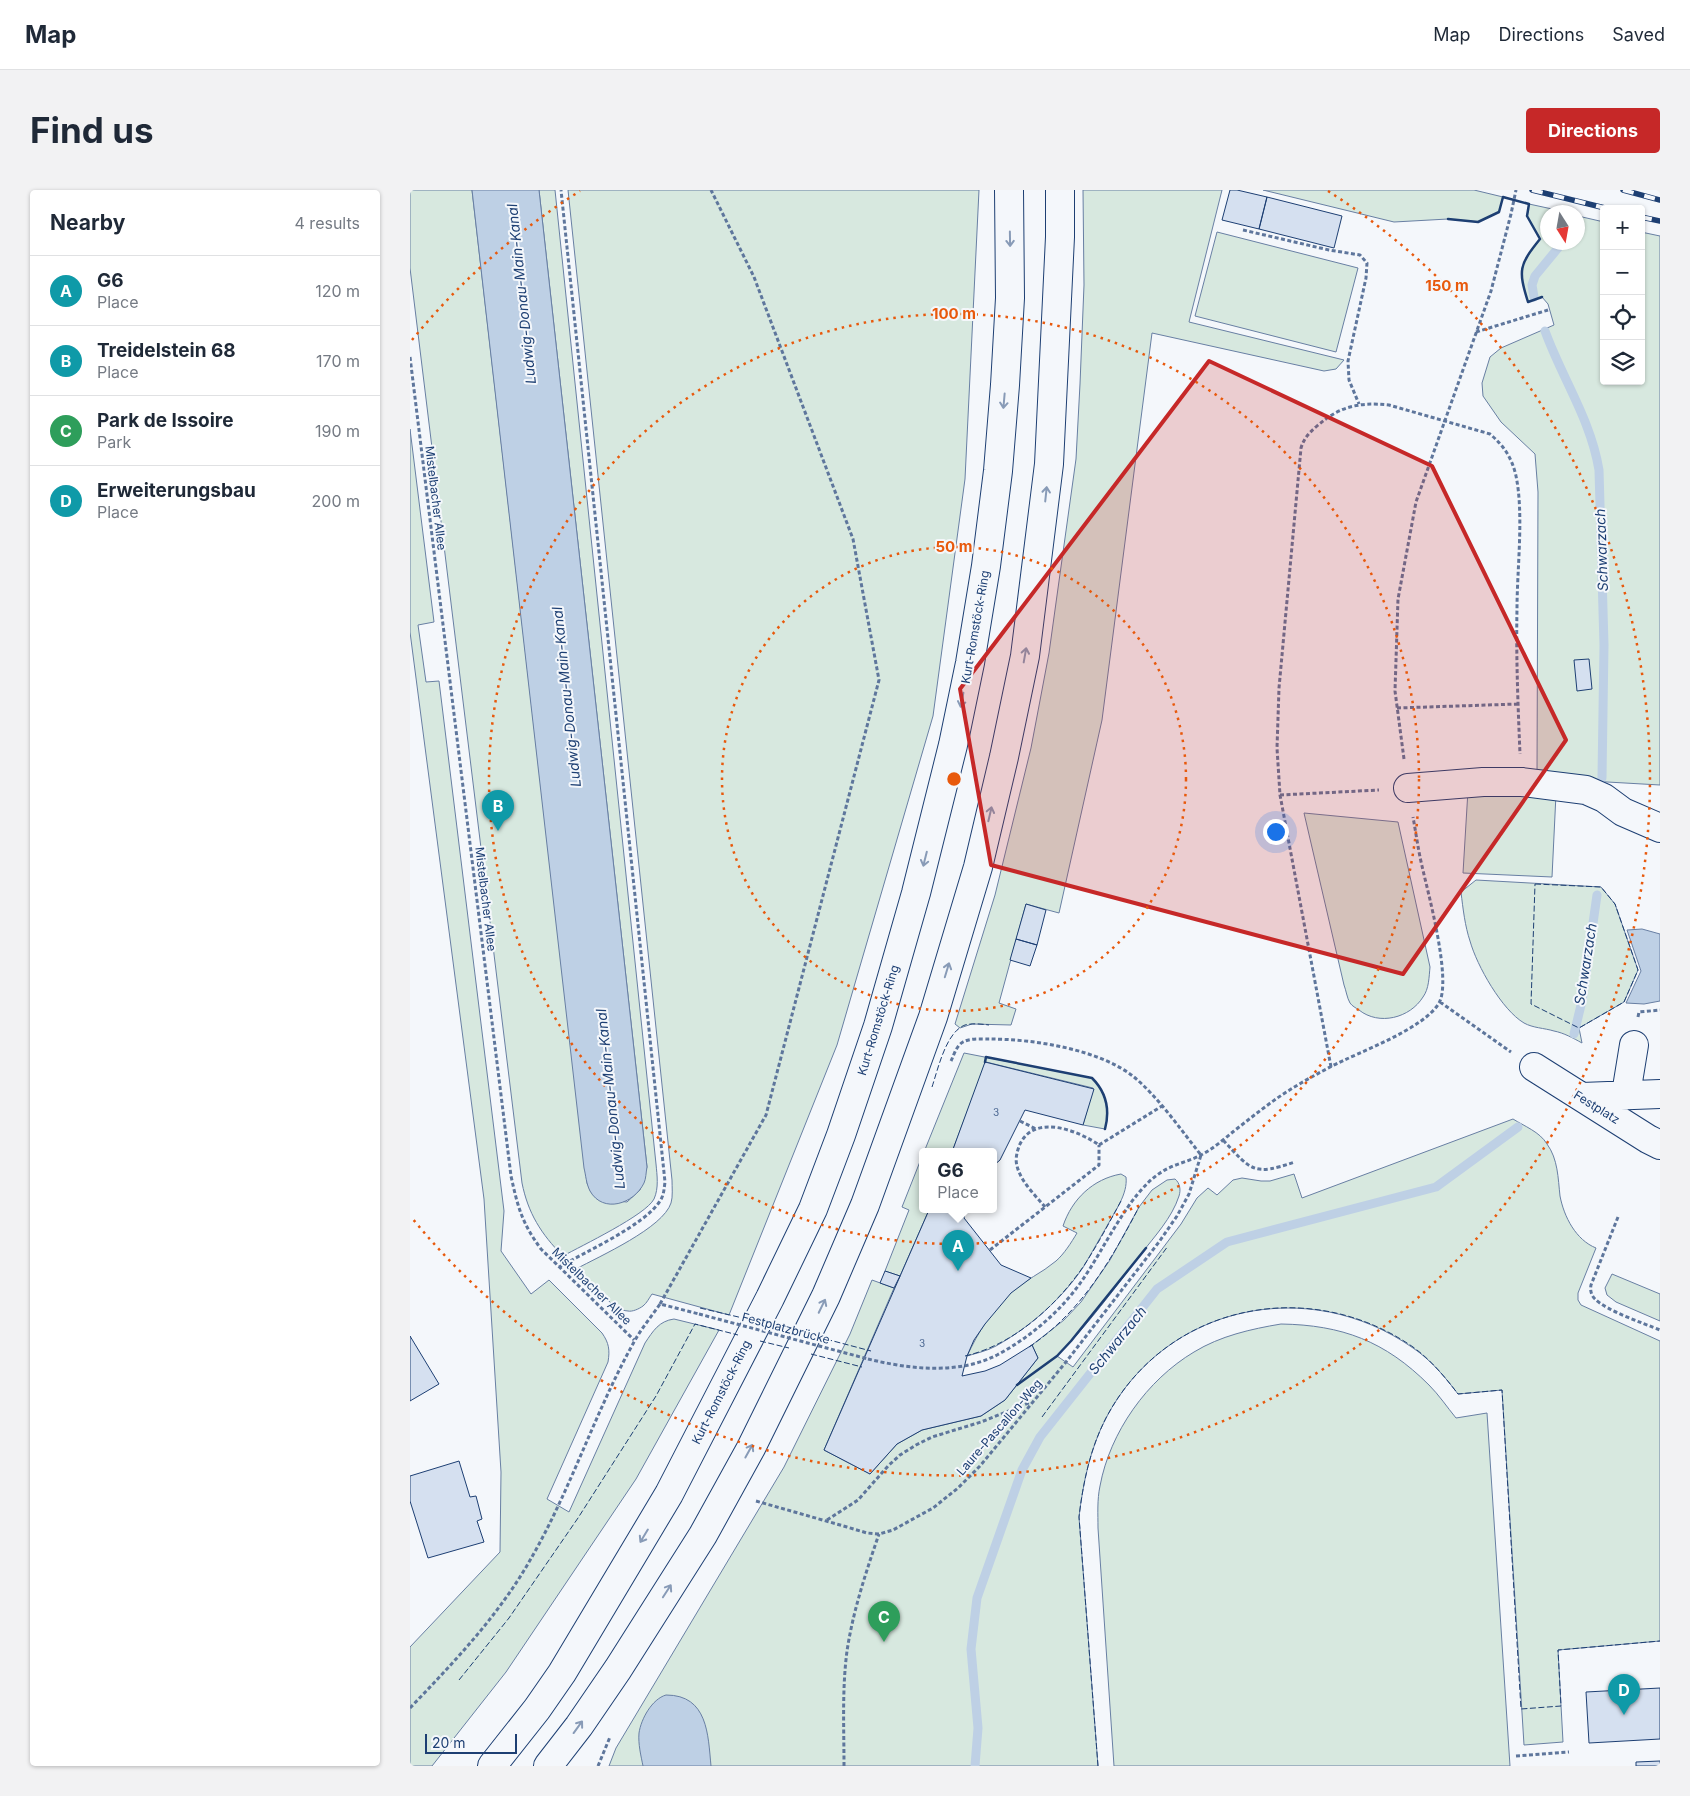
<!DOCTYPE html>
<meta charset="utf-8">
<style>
body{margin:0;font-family:Inter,sans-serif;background:#f2f2f3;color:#1f2937}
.controls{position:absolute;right:15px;top:15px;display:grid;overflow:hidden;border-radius:5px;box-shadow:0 1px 4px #0004}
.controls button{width:45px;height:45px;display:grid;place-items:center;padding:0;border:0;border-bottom:1px solid #e0e1e3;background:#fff;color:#1f2937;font:25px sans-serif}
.compass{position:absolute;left:1130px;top:15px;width:45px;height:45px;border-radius:50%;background:#fff;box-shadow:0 1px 4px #0004;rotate:169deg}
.scale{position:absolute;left:15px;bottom:12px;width:92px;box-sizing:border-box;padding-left:5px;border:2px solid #1d3f73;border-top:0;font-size:14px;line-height:18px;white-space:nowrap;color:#1d3f73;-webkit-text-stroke:4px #f4f7fb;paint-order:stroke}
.you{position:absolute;left:865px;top:641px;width:18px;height:18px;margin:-12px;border:4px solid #fff;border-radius:50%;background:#1a73e8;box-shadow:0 0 0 8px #1a73e833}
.badge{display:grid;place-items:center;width:32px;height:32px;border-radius:50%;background:#c62828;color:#fff;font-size:16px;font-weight:700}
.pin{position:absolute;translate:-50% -41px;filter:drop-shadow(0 1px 2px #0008)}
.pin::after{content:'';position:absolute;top:26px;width:18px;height:15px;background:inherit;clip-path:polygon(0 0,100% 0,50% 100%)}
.popup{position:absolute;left:509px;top:958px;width:78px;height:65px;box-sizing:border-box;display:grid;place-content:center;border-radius:5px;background:#fff;filter:drop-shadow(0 1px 4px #0005);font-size:16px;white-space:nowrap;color:#747a83}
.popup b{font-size:19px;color:#1f2937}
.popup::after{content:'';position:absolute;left:50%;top:100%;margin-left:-10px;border:10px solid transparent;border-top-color:#fff}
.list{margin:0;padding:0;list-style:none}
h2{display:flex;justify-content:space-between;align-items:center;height:65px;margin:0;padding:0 20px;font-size:21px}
h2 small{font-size:16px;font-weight:400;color:#747a83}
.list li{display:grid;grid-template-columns:32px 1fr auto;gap:15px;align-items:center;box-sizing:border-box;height:70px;padding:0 20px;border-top:1px solid #e0e1e3}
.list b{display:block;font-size:19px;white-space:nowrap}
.list p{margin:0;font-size:16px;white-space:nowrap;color:#747a83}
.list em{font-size:16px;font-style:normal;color:#747a83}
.icon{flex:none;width:28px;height:28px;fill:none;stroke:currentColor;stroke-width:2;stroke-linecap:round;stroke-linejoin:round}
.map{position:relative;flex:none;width:1250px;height:1576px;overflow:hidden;border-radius:5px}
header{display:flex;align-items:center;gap:30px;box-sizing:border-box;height:70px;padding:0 25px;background:#fff;border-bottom:1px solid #e0e1e3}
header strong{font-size:24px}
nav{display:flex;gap:28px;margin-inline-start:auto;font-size:18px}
.intro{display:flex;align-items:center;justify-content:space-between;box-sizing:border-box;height:120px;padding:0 30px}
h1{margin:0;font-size:35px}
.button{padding:12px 22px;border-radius:5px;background:#c62828;color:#fff;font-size:18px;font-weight:700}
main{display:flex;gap:30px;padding:0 30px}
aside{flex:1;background:#fff;border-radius:5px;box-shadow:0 1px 4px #0004}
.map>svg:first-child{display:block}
</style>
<header>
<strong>Map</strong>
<nav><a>Map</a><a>Directions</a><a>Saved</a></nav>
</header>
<div class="intro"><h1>Find us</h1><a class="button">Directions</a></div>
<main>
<aside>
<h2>Nearby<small>4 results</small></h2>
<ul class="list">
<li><span class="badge" style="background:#0f9aa8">A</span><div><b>G6</b><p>Place</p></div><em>120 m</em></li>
<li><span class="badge" style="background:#0f9aa8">B</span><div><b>Treidelstein 68</b><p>Place</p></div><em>170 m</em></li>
<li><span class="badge" style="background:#2e9e5b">C</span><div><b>Park de Issoire</b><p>Park</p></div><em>190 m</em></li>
<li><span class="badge" style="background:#0f9aa8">D</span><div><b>Erweiterungsbau</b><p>Place</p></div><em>200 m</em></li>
</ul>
</aside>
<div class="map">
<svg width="1250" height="1576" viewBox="0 0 1250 1576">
<rect width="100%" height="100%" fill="#f4f7fb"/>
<path fill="#d7e8df" stroke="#687fa3" d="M0 0H62L177 993 181 1002 187 1009 217 1012 230 1000 237 977 129 0H145L246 974C247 985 249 998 244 1009 236 1025 171 1056 153 1066 131 1044 118 1023 112 993L0 78Z
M158 0H569L555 289 523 526 427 855 319 1125 242 1104C239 1108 237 1113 233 1116 229 1119 222 1122 218 1121 203 1121 177 1089 166 1079 190 1066 253 1038 261 1013 263 1007 262 997 262 990Z
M673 0H812L779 132 934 170 926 179 914 181 742 143 692 530 649 723 616 714 589 813 606 819 601 835 562 834 550 838 545 834 585 705 621 558 639 463 666 269 670 194 674 95Z
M853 0H1064L1093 7 1089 22 1068 32 1038 29 984 32Z
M1119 14 1156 22H1138V52H1168V26L1194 32V191H1231V42L1250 46V595L1127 588 1128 302 1125 264 1091 232 1073 206 1072 193 1080 167 1091 158 1144 135 1138 114 1132 107 1118 112C1108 80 1109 75 1130 49L1117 26Z
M807 42 948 78 926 162 785 126Z
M0 239 24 432 8 435 16 492 29 491 94 1021 91 1061 121 1104 139 1090 192 1143C199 1153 200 1160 198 1172L137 1309 159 1322 235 1153C243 1141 249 1131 264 1129L309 1140 226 1289 96 1482 22 1576H0V1457L90 1362 91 1282 74 1009 0 442Z
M1058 600 1146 604 1142 687 1053 683Z
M894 623 988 632 1020 777C1019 787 1019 799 1013 807 1000 828 969 836 949 820 946 818 942 816 940 813 937 808 936 800 934 795Z
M1066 690 1191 697 1205 714 1228 780 1214 812 1169 838 1172 853C1163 848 1154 843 1144 841 1134 838 1123 838 1114 833 1092 820 1067 776 1060 751 1055 736 1053 719 1051 702Z
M554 863 682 888C696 902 700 920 695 939L673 935 683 898 576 872 542 962H514Z
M1103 929C1114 936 1130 942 1137 954 1148 969 1148 988 1150 1006 1154 1027 1166 1050 1186 1058L1168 1103V1110L1171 1115 1250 1151V1451L1148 1460 1153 1552 1114 1555 1092 1200 1048 1204C1035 1187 1021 1170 1003 1158 899 1085 756 1114 696 1228 680 1259 673 1293 669 1327L688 1576H199L206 1558 374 1277 440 1144 462 1090 484 1098 414 1260 460 1284 487 1254 512 1240 571 1226 595 1210 628 1168 622 1155 654 1130 671 1112 700 1070 729 1017 742 1000 757 990 765 989C770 993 771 1000 769 1006 762 1028 744 1047 731 1064 704 1099 678 1135 647 1166L663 1177 771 1034 787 1008 798 998 807 1005 823 990 832 988 851 991H860L884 984 892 1008Z
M513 964V1020H519L490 1086 475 1081 499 1020 492 1017Z
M711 984 716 987C718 1004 705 1021 697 1036 689 1049 682 1063 674 1076 653 1108 620 1137 586 1156 577 1161 567 1163 557 1166 568 1143 582 1119 601 1102 615 1090 632 1083 646 1071 654 1064 661 1053 667 1043L653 1036C662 1009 683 989 711 984Z
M1202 1084 1250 1104V1131L1206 1112 1197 1105 1195 1098Z
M871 1134C932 1135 975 1151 1019 1195 1029 1205 1037 1217 1046 1228L1077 1223 1100 1576H704L688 1338C688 1324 687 1310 690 1296 700 1242 737 1190 784 1162 810 1146 841 1139 871 1134Z"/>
<path fill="#bed0e5" stroke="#687fa3" d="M62 0H129L237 977C236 982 236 989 234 993 224 1014 193 1024 180 1001 176 993 176 986 174 978Z
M1232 739 1250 744V811L1234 814 1216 813 1231 781 1217 740Z
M256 1505C298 1505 298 1545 301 1576H233C231 1566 228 1554 229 1543 231 1529 242 1509 256 1505Z"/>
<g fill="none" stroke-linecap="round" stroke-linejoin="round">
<path stroke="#bed0e5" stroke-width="9" d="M1124 107 1122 95 1125 86 1153 52
M1135 141C1152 188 1181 230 1189 280L1194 455 1192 588
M1164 844 1172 811 1187 705
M565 1576 568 1538 561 1459 567 1408 612 1280 630 1247 747 1099 817 1052 1026 997 1108 937"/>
</g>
<path fill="#d5e0f0" stroke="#1d3f73" d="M820 0H827L857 7 849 39 812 30Z
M857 7 932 26 924 58 849 39Z
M1179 469 1182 499 1167 501 1164 470Z
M616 714 636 720 627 755 606 749Z
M606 749 627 755 620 776 600 770Z
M575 872 684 899 673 935 615 920 590 970 583 976V962H542Z
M519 1020H555L554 1028 591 1075 621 1088 601 1103 575 1134 564 1150 557 1166 552 1186 575 1181 590 1175 622 1155 628 1168 595 1210 571 1226 512 1240 487 1254 460 1284 414 1260Z
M475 1081 490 1086 484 1098 470 1093Z
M0 1146 29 1194 0 1211Z
M49 1271 60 1307 66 1306 72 1329 67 1331 74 1352 18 1368 0 1311V1286Z
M1250 1498V1549L1179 1553 1176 1502Z
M1250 1571V1576H1226V1572Z"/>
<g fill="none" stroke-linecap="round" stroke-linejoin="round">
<g stroke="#1d3f73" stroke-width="30">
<path id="minor" d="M998 598 1073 592H1112L1176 600 1194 608 1213 622 1250 638
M1124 877 1238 949 1250 955
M1216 904 1224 855
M1172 907 1250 904"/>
</g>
<g stroke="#1d3f73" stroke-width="30">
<path id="major" d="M82 1576 127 1519 152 1483 259 1304 360 1108 403 1019 431 945 468 836 506 703 543 555 560 473 576 376 588 281 595 195 600 108 599 0
M138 1576 169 1536 208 1479 293 1345 341 1258 416 1106 455 1015 523 827 568 677 594 567 615 466 639 274 650 47V0"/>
</g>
<path stroke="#5e769c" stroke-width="3" stroke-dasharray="4 2.5" stroke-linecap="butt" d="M833 40 919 60 950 65 957 73 956 88 938 171 939 190 949 214
M1066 142 1138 120
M0 167 101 986C108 1018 112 1033 131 1059L224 1150
M987 518 1108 514
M994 569 985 501 988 409 1006 312 1081 101 1101 24 1106 0
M870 605 969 600
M1030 812 1101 862
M1228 827 1229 822 1250 820
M541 871C544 865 546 856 553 852 560 848 572 849 579 849 623 849 689 859 724 887 749 908 771 940 791 965
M921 877 870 605 867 558 869 498 891 258C894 248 899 243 907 236 930 216 949 212 979 215L1080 244C1094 256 1102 268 1106 286 1114 324 1107 379 1107 419 1106 467 1108 516 1110 564
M610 931 626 939
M813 950C842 981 843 986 885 972
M689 955 752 916
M635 1017C625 1005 611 992 607 976 605 969 607 961 610 954 625 923 669 941 689 955
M1208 1027 1181 1095C1180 1100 1181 1105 1185 1109 1197 1121 1233 1133 1250 1140
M580 1060 689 975V955
M149 1077C175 1062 235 1035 250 1011 254 1005 254 999 255 992L151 0
M250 1114 356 925 469 490 443 349 344 87 301 0
M458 1169C499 1179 548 1185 587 1165 619 1148 650 1122 671 1092 694 1060 718 1004 750 983 763 974 778 972 791 965 803 959 814 949 824 941 842 927 859 913 878 901 892 892 907 884 922 876 949 862 1014 839 1029 813 1042 790 1018 703 1012 676 1008 659 1006 643 1003 627
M346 1311 437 1337 457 1343 469 1344 483 1340 523 1318 548 1298 570 1276 656 1172 749 1052 767 1026 779 1004 791 965
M417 1330 448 1310 478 1276 490 1265 506 1255 522 1247 571 1232 621 1212
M0 1518C46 1470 91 1423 123 1365 162 1296 186 1220 224 1152 231 1139 241 1127 250 1114L289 1124
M1106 1566 1159 1562
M188 1576 200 1547
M434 1576C434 1538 432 1499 437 1461 443 1421 456 1382 469 1344"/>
<use href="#minor" stroke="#f4f7fb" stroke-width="28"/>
<use href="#major" stroke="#f4f7fb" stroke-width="28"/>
<g stroke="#1d3f73" stroke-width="5.5">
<path id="rail" d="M1122 0 1199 19
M1213 0 1250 10
M1231 27 1250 31"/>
</g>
<use href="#rail" stroke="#f4f7fb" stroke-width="4" stroke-dasharray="11" stroke-linecap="butt"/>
<path stroke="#5e769c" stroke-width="3" stroke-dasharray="4 2.5" stroke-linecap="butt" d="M289 1124 458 1169"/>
<path stroke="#1d3f73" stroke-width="1" stroke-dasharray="6 2.5" stroke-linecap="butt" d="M1125 694 1191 697 1205 714 1228 780 1214 812 1169 838 1121 814Z
M522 897C528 879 536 842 555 835 563 833 571 834 579 835
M290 1118 337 1129
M357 1134 388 1142
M408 1147 461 1161
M350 1151 379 1158
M619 1157C670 1123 701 1071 729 1017
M401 1164 452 1177
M555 1166C603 1155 645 1117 673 1077 687 1056 699 1033 711 1011
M632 1227 758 1056
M49 1490 99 1428 168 1328 246 1206 285 1134 328 1145
M688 1576 669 1327C673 1293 680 1259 696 1228 756 1114 899 1085 1003 1157 1021 1170 1035 1187 1048 1204L1092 1200 1111 1519 1151 1516 1148 1460 1250 1451"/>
<path stroke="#1d3f73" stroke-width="2.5" d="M1038 29 1068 32 1089 22 1093 7 1119 14 1117 26 1130 49C1109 75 1108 80 1118 112L1132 107
M575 872 576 867 682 888C696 902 700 920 695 939
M607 1195 647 1166 661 1151 736 1058"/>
</g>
<defs><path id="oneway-shaft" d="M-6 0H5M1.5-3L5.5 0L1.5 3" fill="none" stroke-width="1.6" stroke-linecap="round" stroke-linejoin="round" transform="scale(1.25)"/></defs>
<g stroke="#889bb7">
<use href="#oneway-shaft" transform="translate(600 49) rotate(89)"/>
<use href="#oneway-shaft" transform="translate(594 211) rotate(95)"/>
<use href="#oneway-shaft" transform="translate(636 304) rotate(-84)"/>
<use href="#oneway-shaft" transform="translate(615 465) rotate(-80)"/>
<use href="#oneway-shaft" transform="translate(552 510) rotate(101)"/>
<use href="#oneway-shaft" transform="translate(580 624) rotate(-77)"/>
<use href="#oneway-shaft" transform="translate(515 669) rotate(104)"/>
<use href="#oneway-shaft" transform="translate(537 780) rotate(-73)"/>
<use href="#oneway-shaft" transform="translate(412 1116) rotate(-64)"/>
<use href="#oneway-shaft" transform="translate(339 1261) rotate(-61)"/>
<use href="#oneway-shaft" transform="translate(234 1346) rotate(121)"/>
<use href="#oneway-shaft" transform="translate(257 1401) rotate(-57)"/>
<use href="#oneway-shaft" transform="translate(168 1537) rotate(-54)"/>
</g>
<path fill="#c62828" fill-opacity="0.2" stroke="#c62828" stroke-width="4" stroke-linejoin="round" d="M799 171 1022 276 1156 550 993 784 581 675 550 499Z"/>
<g fill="none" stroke="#e8590c" stroke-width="2.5" stroke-dasharray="2.5 5">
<circle cx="544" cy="589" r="232"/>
<circle cx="544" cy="589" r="465"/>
<path d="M2 150A697 697 0 0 1 170 1M918 1A697 697 0 1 1 2 1028"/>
</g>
<g text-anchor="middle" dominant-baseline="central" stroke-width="4" stroke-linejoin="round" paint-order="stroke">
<g font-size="10" fill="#4b6792">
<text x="586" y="922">3</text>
<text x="512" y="1153">3</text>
</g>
<g font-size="12" fill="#1d3f73" stroke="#f4f7fb">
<text transform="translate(26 308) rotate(83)">Mistelbacher Allee</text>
<text transform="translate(565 437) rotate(-80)">Kurt-Romstöck-Ring</text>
<text transform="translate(76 709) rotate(83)">Mistelbacher Allee</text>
<text transform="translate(468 830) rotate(-73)">Kurt-Romstöck-Ring</text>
<text transform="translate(1187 917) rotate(32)">Festplatz</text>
<text transform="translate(182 1096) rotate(44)">Mistelbacher Allee</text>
<text transform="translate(376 1138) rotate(15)">Festplatzbrücke</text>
<text transform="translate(311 1202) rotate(-63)">Kurt-Romstöck-Ring</text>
<text transform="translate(589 1237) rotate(-49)">Laure-Pascallon-Weg</text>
</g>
<g font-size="14" font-style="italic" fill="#1d3f73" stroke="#f4f7fb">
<text transform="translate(111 104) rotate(-96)">Ludwig-Donau-Main-Kanal</text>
<text transform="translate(1191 360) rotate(-92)">Schwarzach</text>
<text transform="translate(156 507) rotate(-96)">Ludwig-Donau-Main-Kanal</text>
<text transform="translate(1175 774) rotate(-81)">Schwarzach</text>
<text transform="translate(200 909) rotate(-96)">Ludwig-Donau-Main-Kanal</text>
<text transform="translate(707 1150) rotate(-51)">Schwarzach</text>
</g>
</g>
<circle cx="544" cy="589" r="8" fill="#e8590c" stroke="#f4f7fb" stroke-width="2.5"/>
<g font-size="15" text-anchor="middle" font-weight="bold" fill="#e8590c" stroke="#f4f7fb" stroke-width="4" stroke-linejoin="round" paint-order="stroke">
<text x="1037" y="101">150 m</text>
<text x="544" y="129">100 m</text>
<text x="544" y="362">50 m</text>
</g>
</svg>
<div class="controls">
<button>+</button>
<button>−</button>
<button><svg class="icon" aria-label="locate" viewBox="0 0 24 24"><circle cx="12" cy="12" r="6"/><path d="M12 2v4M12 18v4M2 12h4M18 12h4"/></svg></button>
<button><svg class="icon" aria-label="layers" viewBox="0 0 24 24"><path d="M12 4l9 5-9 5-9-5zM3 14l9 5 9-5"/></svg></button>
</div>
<svg class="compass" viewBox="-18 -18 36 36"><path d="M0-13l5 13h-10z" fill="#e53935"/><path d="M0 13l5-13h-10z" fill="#747a83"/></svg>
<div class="scale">20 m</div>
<div class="you"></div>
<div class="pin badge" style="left:548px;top:1081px;background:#0f9aa8">A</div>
<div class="popup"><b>G6</b>Place</div>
<div class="pin badge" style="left:88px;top:641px;background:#0f9aa8">B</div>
<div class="pin badge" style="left:474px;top:1452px;background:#2e9e5b">C</div>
<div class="pin badge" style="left:1214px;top:1525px;background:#0f9aa8">D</div>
</div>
</main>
